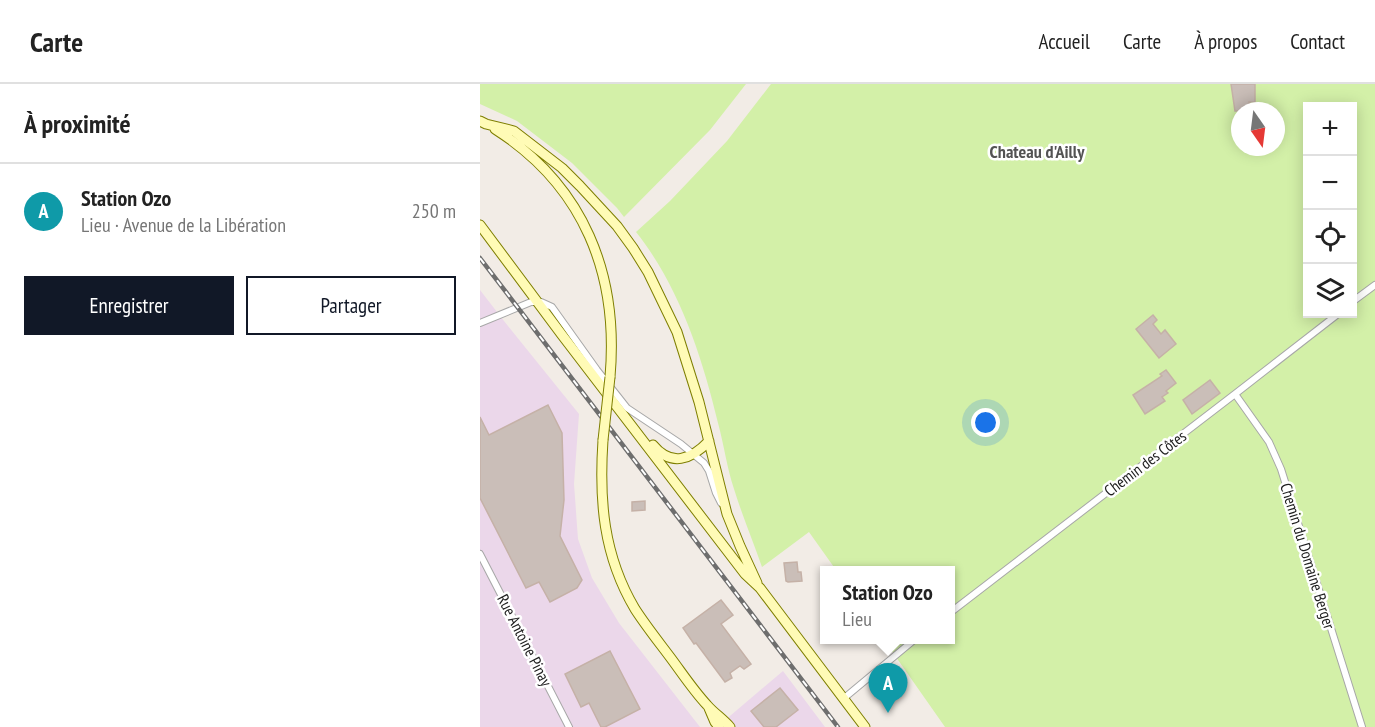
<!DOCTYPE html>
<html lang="fr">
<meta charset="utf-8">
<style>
body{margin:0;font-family:"PT Sans Narrow",sans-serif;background:#f2f2f2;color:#222}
.controls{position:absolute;right:18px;top:18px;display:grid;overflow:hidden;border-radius:0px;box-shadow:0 3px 15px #0003}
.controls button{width:54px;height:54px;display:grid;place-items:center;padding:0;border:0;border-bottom:2px solid #e0e0e0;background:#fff;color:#222;font:30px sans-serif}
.compass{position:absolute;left:751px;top:18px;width:54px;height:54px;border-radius:50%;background:#fff;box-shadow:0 3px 15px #0003;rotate:166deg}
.you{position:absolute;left:506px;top:339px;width:21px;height:21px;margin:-15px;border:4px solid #fff;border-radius:50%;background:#1a73e8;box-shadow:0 0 0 9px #1a73e833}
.badge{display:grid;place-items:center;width:39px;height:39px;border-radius:50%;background:#111827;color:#fff;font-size:20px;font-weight:700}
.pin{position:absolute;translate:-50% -50px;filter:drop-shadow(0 2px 3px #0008)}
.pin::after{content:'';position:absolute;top:32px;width:21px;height:18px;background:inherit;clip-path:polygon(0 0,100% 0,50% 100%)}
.popup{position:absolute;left:340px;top:482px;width:135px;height:78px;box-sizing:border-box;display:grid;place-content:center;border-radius:0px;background:#fff;filter:drop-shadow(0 2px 4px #0005);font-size:20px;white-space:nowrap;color:#767676}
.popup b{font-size:22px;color:#222}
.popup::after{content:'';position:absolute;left:50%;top:100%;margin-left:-12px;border:12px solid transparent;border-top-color:#fff}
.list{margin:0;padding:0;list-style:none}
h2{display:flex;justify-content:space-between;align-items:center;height:78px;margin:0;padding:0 24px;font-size:26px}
h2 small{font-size:20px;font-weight:400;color:#767676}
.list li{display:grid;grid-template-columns:39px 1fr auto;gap:18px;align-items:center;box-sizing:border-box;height:96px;padding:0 24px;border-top:2px solid #e0e0e0}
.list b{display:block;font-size:22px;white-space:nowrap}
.list p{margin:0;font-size:20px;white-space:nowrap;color:#767676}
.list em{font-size:20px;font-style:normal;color:#767676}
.actions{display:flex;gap:12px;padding:18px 24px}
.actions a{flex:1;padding:14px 0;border:2px solid #111827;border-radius:0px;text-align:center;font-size:21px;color:#111827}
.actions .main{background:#111827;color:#fff}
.icon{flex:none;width:33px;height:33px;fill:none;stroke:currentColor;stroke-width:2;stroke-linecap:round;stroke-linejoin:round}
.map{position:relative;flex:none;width:895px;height:643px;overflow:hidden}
header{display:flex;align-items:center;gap:36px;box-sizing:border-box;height:84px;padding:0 30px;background:#fff;border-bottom:2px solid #e0e0e0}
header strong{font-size:28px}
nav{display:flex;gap:33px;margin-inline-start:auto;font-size:21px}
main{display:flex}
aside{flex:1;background:#fff}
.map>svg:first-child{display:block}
</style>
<header>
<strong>Carte</strong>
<nav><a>Accueil</a><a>Carte</a><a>À propos</a><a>Contact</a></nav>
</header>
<main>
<aside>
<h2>À proximité<small></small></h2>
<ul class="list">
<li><span class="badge" style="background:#0f9aa8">A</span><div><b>Station Ozo</b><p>Lieu · Avenue de la Libération</p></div><em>250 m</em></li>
</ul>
<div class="actions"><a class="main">Enregistrer</a><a>Partager</a></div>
</aside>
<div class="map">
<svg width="895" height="643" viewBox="0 0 895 643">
<rect width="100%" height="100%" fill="#f2ece6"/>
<path fill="#ebd7ea" d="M0 206 24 237 99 330 94 400 98 455 112 494 139 539 220 643H0Z
M303 587 345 643H237Z"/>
<path fill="#d3f0a8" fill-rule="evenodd" d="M0 0H266L230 46 144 133 137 124 92 79 37 37 0 20Z
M291 0H895V643H465L404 556H471V486H356L329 448 282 483C273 457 262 431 254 405 247 384 244 361 238 339 222 272 199 202 156 148L190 117 247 57ZM828 22H872V230H828ZM760 27H796V63H760Z"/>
<path fill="#cabeb8" stroke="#c5b1a7" stroke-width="1.5" d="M751 0H775V18H769L770 27H755Z
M673 231 677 236 673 240 681 250 685 246 696 260 679 274 656 245Z
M686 286 696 299 686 307 688 309 682 313 685 317 665 330 653 311 682 292 680 290Z
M730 296 740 309 712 330 703 316Z
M68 321 82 349 84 416 80 452 102 496 97 504 70 518 59 498 46 504 0 414V333L9 351Z
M165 417V426L152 427V418Z
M317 478 318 488H321L322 497 308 498 306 497 304 479Z
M241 516 253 531 241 540 271 580 264 585 260 582 250 589 252 594 245 598 216 559 214 560 203 544Z
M130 567 160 625 125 643H121L109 619 101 623 85 590Z
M300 604 318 626 296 643H284L271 627Z"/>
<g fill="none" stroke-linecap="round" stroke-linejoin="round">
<g stroke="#a7a7a7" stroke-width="8">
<path id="street" d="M872 218 895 201
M0 239 51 218H61L72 223 117 286 147 324 201 360 224 379 229 387 236 409 241 419
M755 310 789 358 801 385 882 643
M0 470 89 643
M471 528 755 310 858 230
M363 615 434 556"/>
</g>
<g stroke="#7e7e00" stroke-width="11">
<path id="secondary" d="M0 37 6 40 34 47 82 84 100 102 137 142 153 164 168 188 197 248 219 318 247 430 260 462 277 499
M15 45C104 102 139 190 130 293
M0 141 82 251 265 490 280 504 385 643
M123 356C119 416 123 471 155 525 166 542 178 557 190 573 202 589 213 606 227 621 234 629 243 635 250 643
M173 361C191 383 211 376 229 357
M229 624 235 638 239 643"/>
</g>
<use href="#street" stroke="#fff" stroke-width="6"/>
<use href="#secondary" stroke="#fffbb6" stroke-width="9"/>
<g stroke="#6e6e6e" stroke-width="4.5">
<path id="rail" d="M0 174 358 643"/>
</g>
<use href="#rail" stroke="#fff" stroke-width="2" stroke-dasharray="7" stroke-linecap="butt"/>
<g stroke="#7e7e00" stroke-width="11" stroke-linecap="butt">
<path id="secondary-bridge" d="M123 356 130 293"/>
</g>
<use href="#secondary-bridge" stroke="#fffbb6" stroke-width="9"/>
</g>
<g text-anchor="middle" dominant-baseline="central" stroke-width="5" stroke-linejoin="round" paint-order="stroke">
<g font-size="16" fill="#202020" stroke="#fff">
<text transform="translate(665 379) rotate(-37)">Chemin des Côtes</text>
<text transform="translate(828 472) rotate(73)">Chemin du Domaine Berger</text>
<text transform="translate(45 556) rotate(63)">Rue Antoine Pinay</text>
</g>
<g font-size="18" font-weight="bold" fill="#535353" stroke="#fff">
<text x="557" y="67">Chateau d'Ailly</text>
</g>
</g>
</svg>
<div class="controls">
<button>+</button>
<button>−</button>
<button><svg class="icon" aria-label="locate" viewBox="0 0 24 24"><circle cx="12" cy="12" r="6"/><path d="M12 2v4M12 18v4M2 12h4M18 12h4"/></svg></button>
<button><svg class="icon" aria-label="layers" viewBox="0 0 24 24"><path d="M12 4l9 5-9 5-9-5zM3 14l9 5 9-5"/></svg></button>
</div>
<svg class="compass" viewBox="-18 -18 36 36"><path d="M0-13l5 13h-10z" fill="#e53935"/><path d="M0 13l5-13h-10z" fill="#767676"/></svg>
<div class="you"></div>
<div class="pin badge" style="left:408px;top:629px;background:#0f9aa8">A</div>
<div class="popup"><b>Station Ozo</b>Lieu</div>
</div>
</main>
